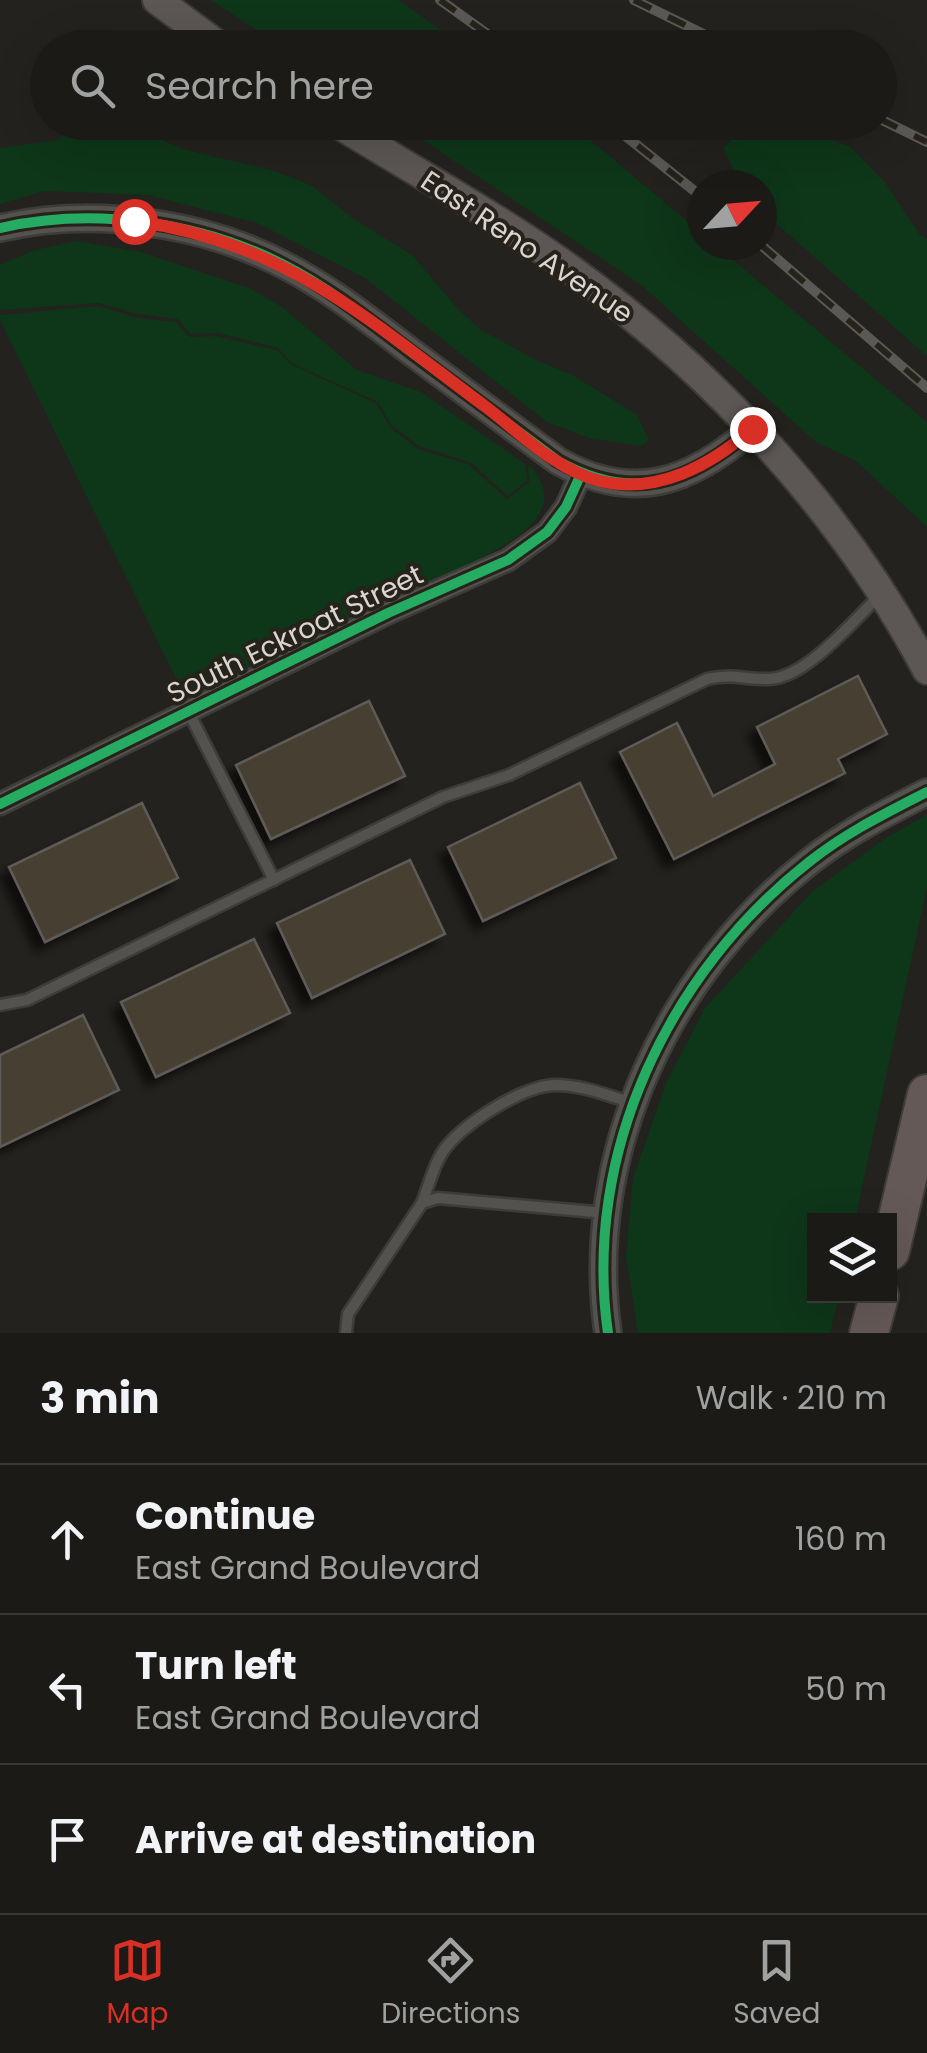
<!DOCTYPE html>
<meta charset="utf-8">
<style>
body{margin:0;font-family:Poppins,sans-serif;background:#282723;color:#f1f3f6}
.controls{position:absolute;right:30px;bottom:30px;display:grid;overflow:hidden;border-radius:0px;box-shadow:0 10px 40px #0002}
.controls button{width:90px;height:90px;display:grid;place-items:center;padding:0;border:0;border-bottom:2px solid #393835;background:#1b1a16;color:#f1f3f6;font:50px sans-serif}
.compass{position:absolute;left:687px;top:170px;width:90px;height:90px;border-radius:50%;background:#1b1a16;box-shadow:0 10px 40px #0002;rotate:64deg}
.stop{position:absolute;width:30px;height:30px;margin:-22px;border:8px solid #d93025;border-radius:50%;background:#fff}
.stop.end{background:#d93025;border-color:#fff;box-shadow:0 2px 10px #0008}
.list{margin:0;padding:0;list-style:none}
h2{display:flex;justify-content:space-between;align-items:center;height:130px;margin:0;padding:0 40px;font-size:42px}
h2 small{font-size:32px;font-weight:400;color:#a0a1a1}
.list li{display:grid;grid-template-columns:65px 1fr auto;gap:30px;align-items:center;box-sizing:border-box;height:150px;padding:0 40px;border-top:2px solid #393835}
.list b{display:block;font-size:38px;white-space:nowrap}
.list p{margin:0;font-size:32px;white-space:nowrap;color:#a0a1a1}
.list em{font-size:32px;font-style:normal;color:#a0a1a1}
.icon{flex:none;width:55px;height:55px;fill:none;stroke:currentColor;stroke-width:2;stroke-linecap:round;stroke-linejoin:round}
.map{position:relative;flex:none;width:927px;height:1333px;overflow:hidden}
.search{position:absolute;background:#1b1a16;box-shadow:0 10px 40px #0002;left:30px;right:30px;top:30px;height:110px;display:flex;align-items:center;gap:25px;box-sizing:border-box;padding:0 35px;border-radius:55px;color:#a0a1a1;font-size:38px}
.sheet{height:580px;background:#1b1a16}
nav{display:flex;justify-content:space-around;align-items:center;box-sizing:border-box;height:140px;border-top:2px solid #393835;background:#1b1a16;font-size:28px;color:#a0a1a1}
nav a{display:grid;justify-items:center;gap:5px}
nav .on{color:#d93025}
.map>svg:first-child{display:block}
</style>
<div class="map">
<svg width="927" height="1333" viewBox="0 0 927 1333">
<defs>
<filter id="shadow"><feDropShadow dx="-9" dy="9" stdDeviation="5" flood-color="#0009"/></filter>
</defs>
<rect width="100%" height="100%" fill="#24221e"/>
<path fill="#0e3619" d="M211 0H398L465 47H282Z
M569 122 702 234V245H715L927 422V527L856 461 816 442 640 284 397 123Z
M71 123H121L186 150 271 170 311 185 351 217 412 255 458 309 481 330 540 362 571 374 637 415 649 440 641 446 589 438 547 422 365 278 257 223 148 195 44 191 0 204V148L58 140Z
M781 123 849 146 884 181 920 235 927 239V356L762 211V185H741L723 148 737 135Z
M77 241 141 252 249 288 282 307 357 370 421 392 525 464 527 481 508 496 471 463 419 446 391 425 378 402 293 364 278 348 217 333 190 334 178 319 138 314 99 303 0 310V265L35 250Z
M98 306 138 318 176 322 190 337 216 336 277 350 292 365 376 403 390 427 418 449 468 464 507 499 529 482 528 464C571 508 519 538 483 557L187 701 0 320V315Z
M927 815V887L855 1220H814V1296H839L830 1333H638L626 1256 633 1178 667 1081 705 1008 812 892 887 837Z"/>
<path fill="#463f32" stroke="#5e5c58" stroke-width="2.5" filter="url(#shadow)" d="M858 676 887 734 838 759 845 773 674 859 620 752 677 723 713 796 775 764 757 727Z
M369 701 405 776 271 839 236 765Z
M580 783 616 858 483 921 448 847Z
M142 803 178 878 45 942 9 867Z
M410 860 445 934 312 998 277 923Z
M254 939 290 1013 156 1077 121 1002Z
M83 1015 119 1090 0 1147V1055Z"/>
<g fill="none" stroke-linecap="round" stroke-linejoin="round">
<g stroke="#3e3c38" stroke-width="15">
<path id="service" d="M188 711 274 880
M0 1005 27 1000 443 797 509 775 707 679C734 673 745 680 769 679 806 678 852 622 879 596
M422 1203C429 1185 435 1160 447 1146 468 1121 523 1086 555 1085 582 1085 607 1095 632 1103
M346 1333 348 1314 422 1203 438 1198 606 1213"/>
</g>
<g stroke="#3e3c38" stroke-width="25">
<path id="minor" d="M0 804 388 613 508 560 547 532 566 507 581 474"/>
</g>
<g stroke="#3e3c38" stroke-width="30">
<path id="tertiary" d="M0 228C93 207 199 221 284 265 329 288 369 320 410 351 459 387 508 424 558 461 633 503 690 483 752 429
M608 1333C582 1153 669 972 809 862 845 833 886 813 927 792"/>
</g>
<g stroke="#3e3c38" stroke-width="32">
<path id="secondary" d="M157 0 222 48
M335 122C414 171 498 217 573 271 718 376 843 512 927 670"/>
</g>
<g stroke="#3e3c38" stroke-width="42">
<path id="motorway" d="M890 1251 927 1094
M869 1333 879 1296"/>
</g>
<use href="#service" stroke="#53524e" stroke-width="10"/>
<use href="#minor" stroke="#53524e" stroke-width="20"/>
<use href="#tertiary" stroke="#53524e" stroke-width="25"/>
<use href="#secondary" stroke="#5c5754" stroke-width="28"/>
<use href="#motorway" stroke="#655958" stroke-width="38"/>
<g stroke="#5b5955" stroke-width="10">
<path id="rail" d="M440 0 507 48
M634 0 732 48
M880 119 927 142
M608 122 702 197
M761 245 927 388"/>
</g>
<use href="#rail" stroke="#27231b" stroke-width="6" stroke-dasharray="19" stroke-linecap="butt"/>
<g stroke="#27231b" stroke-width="16">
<path id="cycleway" d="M0 228C93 207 199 221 284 265 329 288 369 320 410 351 459 387 508 424 558 461 633 503 690 483 752 429
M0 804 388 613 508 560 547 532 566 507 581 474
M608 1333C582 1153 669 972 809 862 845 833 886 813 927 792"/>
</g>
<use href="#cycleway" stroke="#26ab63" stroke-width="10"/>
</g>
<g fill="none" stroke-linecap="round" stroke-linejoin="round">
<path stroke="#d93025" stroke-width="12" d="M134 221C284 241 370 321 486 407 520 433 558 471 600 481 657 495 711 465 752 429"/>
</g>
<g text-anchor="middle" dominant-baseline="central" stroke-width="8" stroke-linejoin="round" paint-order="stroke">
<g font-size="28" fill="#d9d6d1" stroke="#27231b">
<text transform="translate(527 247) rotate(34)">East Reno Avenue</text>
<text transform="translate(295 634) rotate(-26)">South Eckroat Street</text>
</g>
</g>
</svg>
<div class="controls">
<button><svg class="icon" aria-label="layers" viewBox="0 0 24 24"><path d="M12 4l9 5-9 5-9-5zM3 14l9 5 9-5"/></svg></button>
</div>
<svg class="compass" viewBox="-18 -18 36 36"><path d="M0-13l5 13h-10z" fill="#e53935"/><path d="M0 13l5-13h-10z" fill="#a0a1a1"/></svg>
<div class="stop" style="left:134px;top:221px"></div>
<div class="stop end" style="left:752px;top:429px"></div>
<div class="search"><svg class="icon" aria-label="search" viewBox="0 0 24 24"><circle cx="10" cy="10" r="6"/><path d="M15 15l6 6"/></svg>Search here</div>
</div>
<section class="sheet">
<h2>3 min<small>Walk · 210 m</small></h2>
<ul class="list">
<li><svg class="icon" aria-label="ahead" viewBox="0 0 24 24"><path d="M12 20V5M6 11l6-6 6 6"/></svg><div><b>Continue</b><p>East Grand Boulevard</p></div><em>160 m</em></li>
<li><svg class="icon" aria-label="left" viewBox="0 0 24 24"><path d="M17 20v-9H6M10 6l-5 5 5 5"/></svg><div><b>Turn left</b><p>East Grand Boulevard</p></div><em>50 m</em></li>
<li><svg class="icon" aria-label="arrive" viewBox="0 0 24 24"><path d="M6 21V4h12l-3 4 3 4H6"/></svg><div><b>Arrive at destination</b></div></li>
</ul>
</section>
<nav>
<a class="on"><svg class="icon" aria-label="map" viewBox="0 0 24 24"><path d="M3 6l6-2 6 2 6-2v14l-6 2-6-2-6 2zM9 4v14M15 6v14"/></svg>Map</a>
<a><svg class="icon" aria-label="directions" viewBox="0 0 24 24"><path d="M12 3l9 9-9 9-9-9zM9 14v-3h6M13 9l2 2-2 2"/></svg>Directions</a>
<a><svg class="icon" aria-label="saved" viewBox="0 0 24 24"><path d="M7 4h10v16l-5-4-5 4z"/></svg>Saved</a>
</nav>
